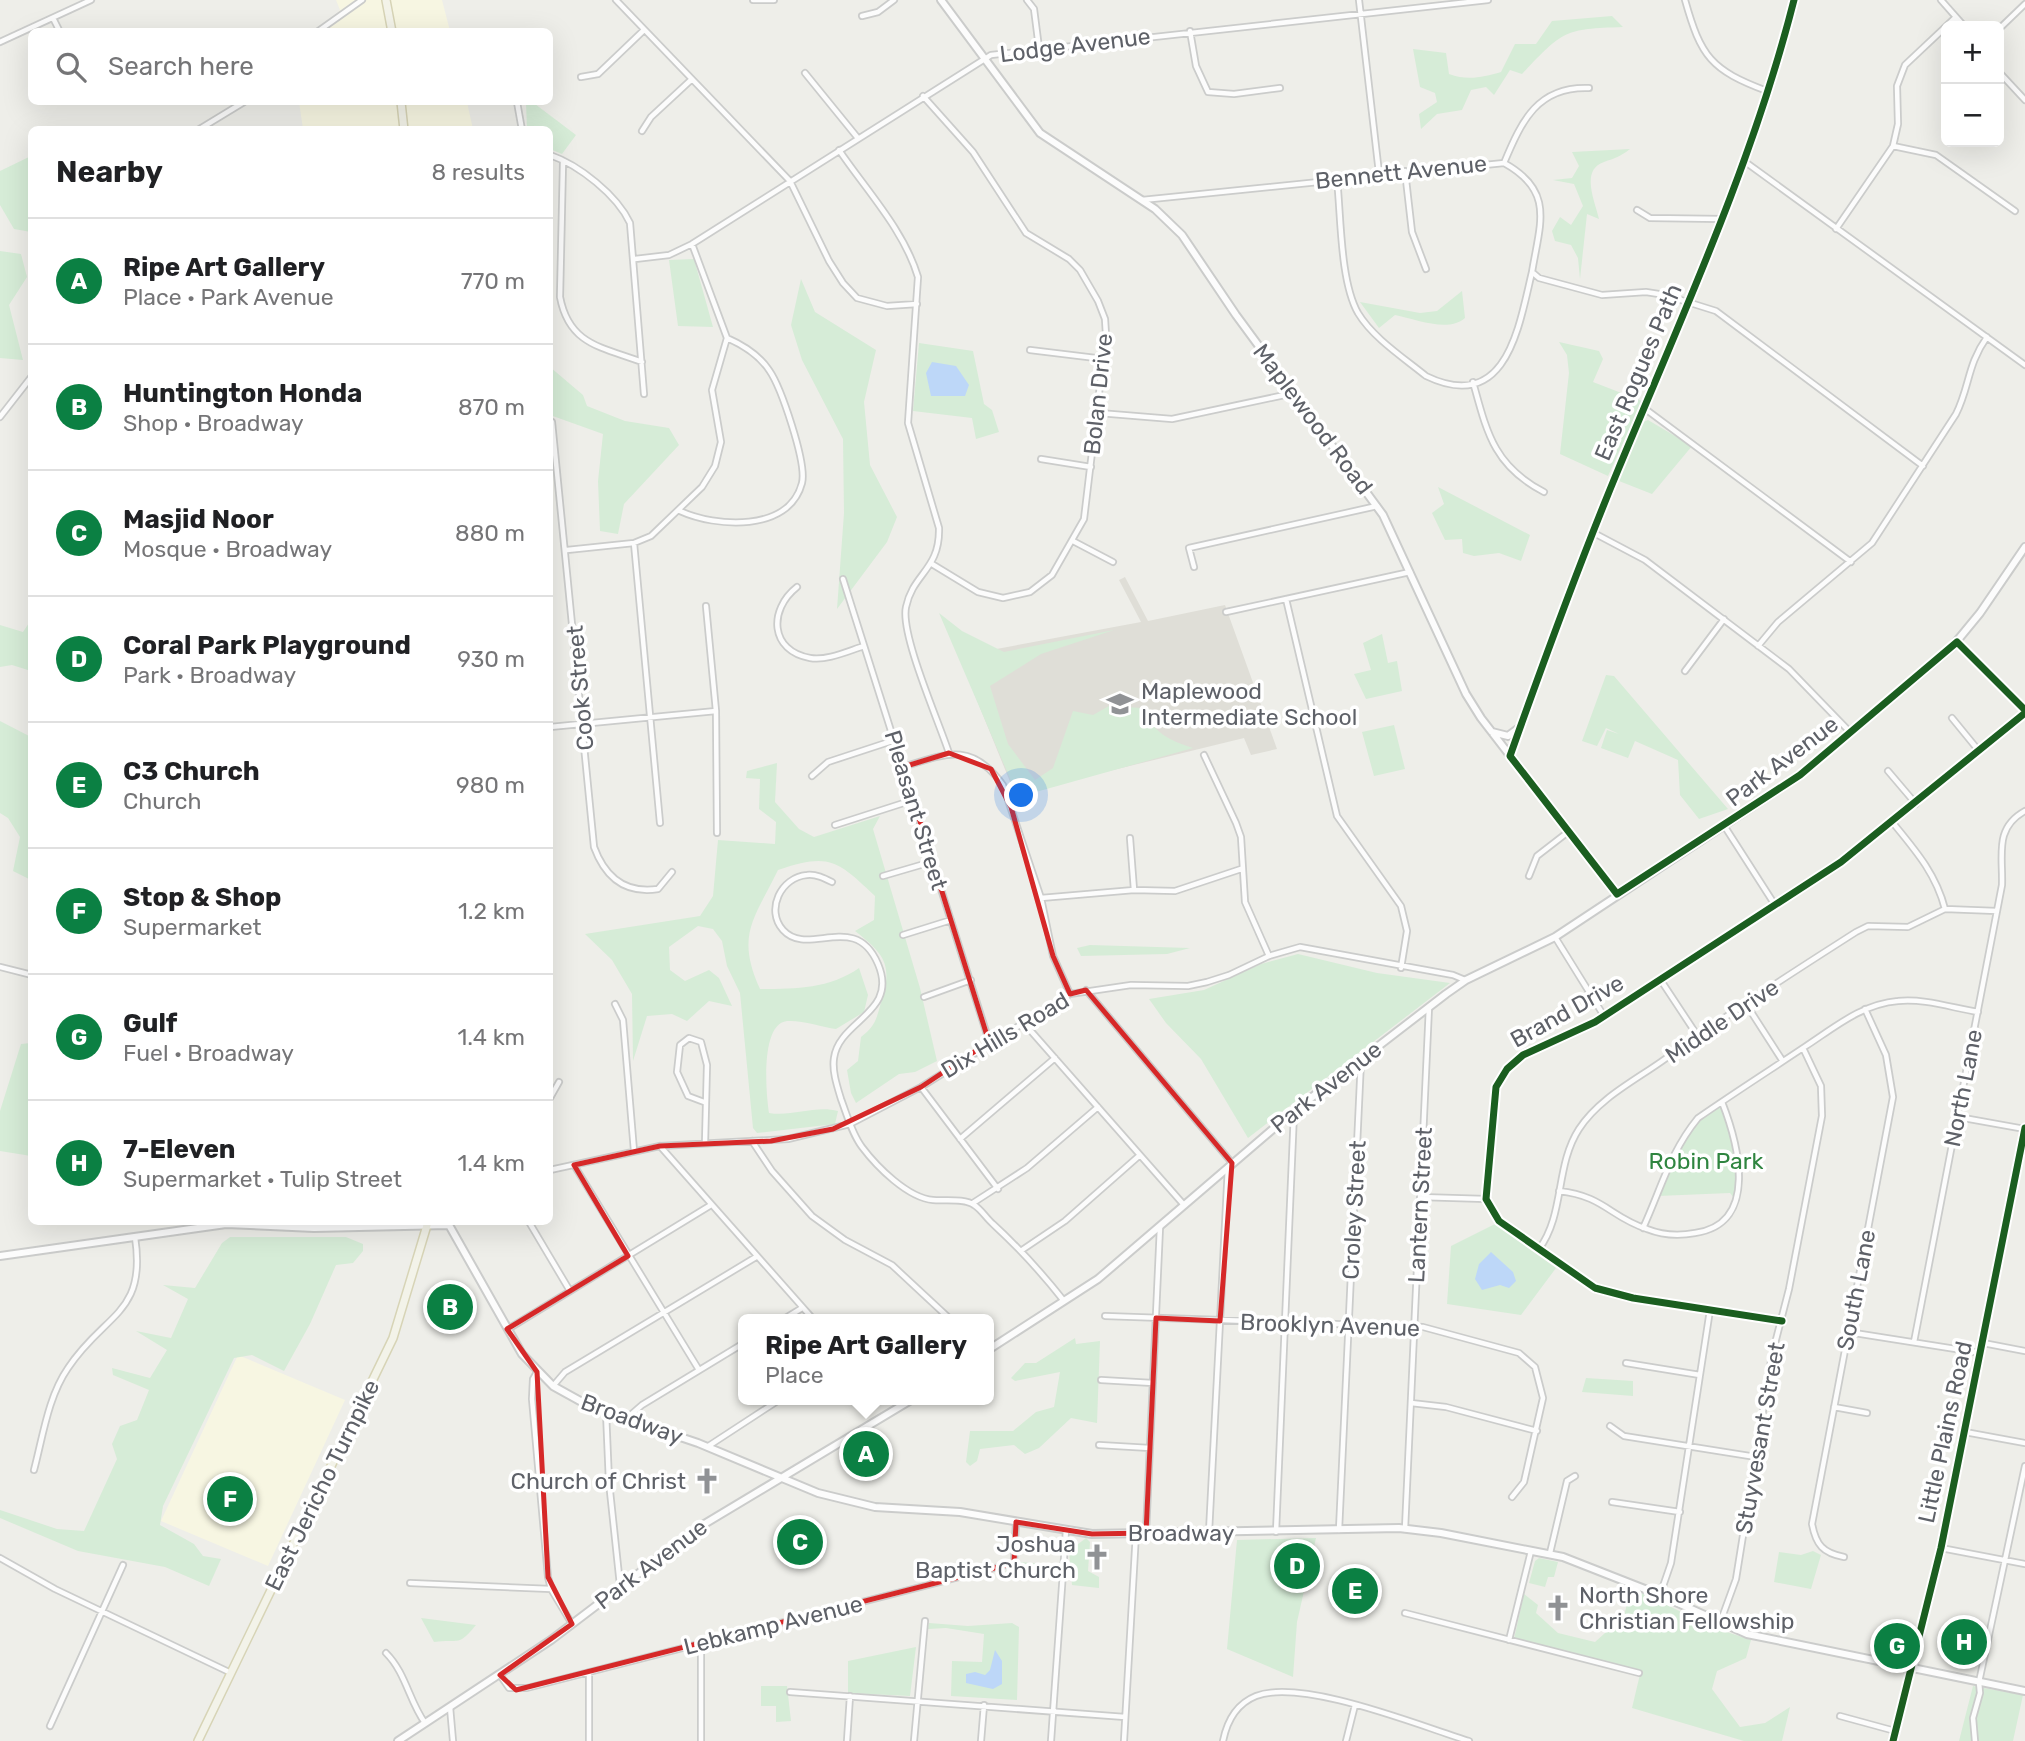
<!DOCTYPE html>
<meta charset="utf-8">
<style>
body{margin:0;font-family:Rubik,sans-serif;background:#f6f6f6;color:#202124}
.controls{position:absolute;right:21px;top:21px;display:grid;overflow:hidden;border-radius:10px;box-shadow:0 7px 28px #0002}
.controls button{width:63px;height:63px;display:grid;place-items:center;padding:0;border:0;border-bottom:2px solid #e0e0e0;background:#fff;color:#202124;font:35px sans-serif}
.you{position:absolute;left:1022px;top:796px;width:24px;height:24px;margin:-18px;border:5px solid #fff;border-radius:50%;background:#1a73e8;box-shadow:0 0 0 10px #1a73e833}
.badge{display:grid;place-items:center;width:46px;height:46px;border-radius:50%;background:#0b8043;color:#fff;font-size:23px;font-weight:700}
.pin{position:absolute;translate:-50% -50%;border:4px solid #fff;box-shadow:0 2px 7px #0006}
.popup{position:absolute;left:738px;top:1314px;width:256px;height:91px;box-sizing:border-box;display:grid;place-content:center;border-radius:10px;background:#fff;filter:drop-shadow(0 2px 5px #0005);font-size:23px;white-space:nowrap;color:#757577}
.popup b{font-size:26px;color:#202124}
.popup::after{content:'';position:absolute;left:50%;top:100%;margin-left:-14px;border:14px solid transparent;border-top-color:#fff}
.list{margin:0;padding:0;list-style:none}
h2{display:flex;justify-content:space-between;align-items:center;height:91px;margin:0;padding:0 28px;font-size:30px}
h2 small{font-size:23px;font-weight:400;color:#757577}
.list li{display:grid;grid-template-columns:46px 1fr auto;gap:21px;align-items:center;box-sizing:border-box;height:126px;padding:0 28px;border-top:2px solid #e0e0e0}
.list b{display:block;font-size:26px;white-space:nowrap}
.list p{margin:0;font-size:23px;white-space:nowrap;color:#757577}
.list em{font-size:23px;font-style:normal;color:#757577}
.icon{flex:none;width:38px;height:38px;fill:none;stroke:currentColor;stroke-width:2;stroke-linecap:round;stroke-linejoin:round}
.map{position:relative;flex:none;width:2025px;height:1741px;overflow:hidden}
.search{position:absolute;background:#fff;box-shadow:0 7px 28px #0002;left:28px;top:28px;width:525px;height:77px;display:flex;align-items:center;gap:18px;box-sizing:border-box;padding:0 24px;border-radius:10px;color:#757577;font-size:26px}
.panel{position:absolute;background:#fff;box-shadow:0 7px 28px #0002;left:28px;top:126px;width:525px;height:1099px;border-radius:10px}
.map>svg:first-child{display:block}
</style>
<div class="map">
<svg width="2025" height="1741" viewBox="0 0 2025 1741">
<rect width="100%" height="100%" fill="#eeeee9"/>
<path fill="#f7f6e2" d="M336 0H442L450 31 322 32 340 10Z
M299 102H467L473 129H303Z
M238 1355 345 1400 268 1566 161 1521Z"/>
<path fill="#dfded7" d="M1125 577 1148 621 1225 605 1277 749 1251 755 1244 738 1015 794 959 656 1141 622 1119 580Z"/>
<path fill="#d6ecd7" d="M1612 16 1623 27C1563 29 1563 31 1522 74L1510 70 1494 95 1486 87 1471 90 1462 110 1437 114 1421 129 1419 114 1437 102 1435 93 1420 87 1413 49 1446 53 1449 74C1468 81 1483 77 1501 72L1515 44H1536L1552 21Z
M526 103 535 104 576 135 562 154 550 149V130L527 129Z
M1630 149C1620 157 1615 158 1604 162 1580 170 1595 201 1599 219L1587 214 1580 279 1578 258 1571 245 1555 241 1552 231 1560 217 1571 225 1583 206 1574 184 1553 180 1572 178 1579 166 1572 152Z
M31 156V232L14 229 0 205V171Z
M0 251 21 254 27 277 9 305 23 360 0 358Z
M694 259 713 327 678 326 669 260Z
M801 279 815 312 876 350 864 402 870 465 897 517 887 542 837 609 844 513 843 439 802 360 791 325Z
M1462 291 1465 318C1448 333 1416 319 1395 315L1379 328 1360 302 1420 313 1437 311Z
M1559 342 1599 351 1603 359 1593 382 1642 401 1608 476 1560 454 1569 373 1567 355Z
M919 343 973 351 984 404 992 410 999 432 976 439 972 418 913 411Z
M550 367 583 395 587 406 625 421 669 428 679 445 624 504 618 534 600 531 598 481 603 434 550 415Z
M1648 420 1692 446 1652 494 1619 481 1643 422Z
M1438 487 1530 535 1521 561 1499 553 1474 556 1463 553 1462 539 1445 540 1432 513 1444 504Z
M939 613 962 631 1004 652 1114 630 1041 654 990 686 1008 744 1035 780 1053 768 1073 711 1093 715 1109 706 1143 708C1153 733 1169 740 1193 748L1018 797Z
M31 620V671L12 665 0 667V625L23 632Z
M1382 634 1388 663 1397 661 1402 691 1366 699 1354 674 1371 670 1363 643Z
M1606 675 1614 676 1728 809 1699 819 1680 795 1678 760 1635 741 1628 758 1601 748 1607 730 1619 734 1606 728 1597 746 1582 741Z
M0 721 31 737V880L13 871 20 837 8 818 0 813Z
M1394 725 1405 769 1374 776 1362 732Z
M777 763 775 802 799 829 814 837 880 816 873 829 920 988 937 1061 915 1072 899 1074 856 1103 851 1093 847 1070 858 1061 861 1037C874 1027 876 1021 880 1006 893 966 887 956 855 931L874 920 875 896C838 861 830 852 778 870 755 918 735 934 760 989 795 989 829 989 859 968L868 995 864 1012 836 1029C822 1027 802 1020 787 1021 760 1024 766 1094 769 1113 792 1117 815 1105 838 1111L835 1124 757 1133 753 1128 740 993 727 966 722 941 713 929 698 926 669 947 670 970 685 981 709 970 719 978 732 1006 709 1001 687 1021 672 1014 647 1016 633 1061 632 994 612 960 585 934 700 916 713 896 718 840 775 844 776 822 759 809 760 779 746 778 747 771Z
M1090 945 1190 948 1167 954 1081 956 1077 948Z
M1298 954 1377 973 1450 983 1248 1138 1201 1059 1166 1023 1149 999 1204 990 1261 964Z
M31 1043V1156L0 1151V1111L21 1044Z
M1722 1102C1734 1134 1740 1165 1735 1199L1730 1193 1658 1196C1667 1155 1687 1126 1722 1102Z
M1495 1224 1556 1268 1521 1315 1447 1304 1451 1246Z
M230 1237H346L363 1244V1251L353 1263 336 1265 310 1324 284 1371 252 1355 234 1358 163 1506 160 1525 194 1544 203 1556 221 1559 209 1586 165 1567 78 1551 0 1518V1510L57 1529 84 1531 117 1459 112 1444 120 1426 137 1420 149 1390 113 1375 112 1368 150 1378 167 1350 136 1331 171 1338 188 1299 163 1285 195 1288 222 1243Z
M1075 1338 1076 1344 1100 1341 1097 1423 1071 1418 1039 1448 1025 1454 1014 1445 980 1449 977 1461 970 1466 966 1462 970 1431H1013L1036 1412 1054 1407 1060 1372 1015 1381 1011 1378 1025 1363H1036Z
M1586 1378 1633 1381V1396L1582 1392Z
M1086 1538 1090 1542 1088 1571 1099 1577V1588L1072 1585 1069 1551Z
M1316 1538 1297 1622 1293 1677 1227 1649 1237 1540Z
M1813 1551 1821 1555 1811 1589 1774 1582 1779 1552 1801 1555Z
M1539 1558 1558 1562 1554 1577H1548L1545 1587 1529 1583 1535 1561Z
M1019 1562 1057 1565 1059 1579 1005 1572Z
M1631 1588 1715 1628 1751 1640 1746 1658 1717 1671 1712 1689 1740 1727 1765 1723 1790 1707 1782 1741H1744L1632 1708 1641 1670 1514 1639 1524 1594 1538 1605 1536 1613 1558 1633 1595 1642 1624 1616Z
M421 1618 476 1625C457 1648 460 1638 434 1642Z
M929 1623 968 1626 1012 1623 1019 1627 1017 1700 951 1696 952 1661 982 1662 984 1634 946 1628 928 1629Z
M916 1647 910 1696 848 1693V1661Z
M761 1686H787L791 1721 776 1722V1706H761Z
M1973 1686 2023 1695 2013 1741H1959Z"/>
<path fill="#bdd7f8" d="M932 362 956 366 969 385 965 396H931L926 373Z
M1491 1252 1513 1272 1516 1281 1509 1288 1500 1285 1482 1290 1475 1279 1479 1264Z
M995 1650 1002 1661V1684L993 1689 966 1683V1674L975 1672 985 1675 990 1670Z"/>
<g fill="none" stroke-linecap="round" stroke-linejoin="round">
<g stroke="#cbcccb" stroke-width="8">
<path id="street" d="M616 0 790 181 829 261 843 283 857 298 887 306 917 304
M753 0H774
M1027 0 1034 9 1039 48
M1359 0 1379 173
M1685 0C1701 57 1711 70 1767 91
M1941 0 1964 26
M862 16 878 12 894 0
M53 18 60 32
M1999 29 2025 4
M1190 31 1196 66 1208 92 1234 94 1280 88
M317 32 362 0
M0 42 91 0
M1999 72 2025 100
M805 73 857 137
M581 77 598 74 644 30
M923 96 973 152 1026 233 1069 259 1080 270 1098 301 1105 319 1106 335 1084 519 1052 575 1030 592 1003 598 978 592 932 564
M517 102 522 130
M198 130 244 102
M642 131 651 117 692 79
M1893 146 1936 155 2015 211
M839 150C866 190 904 230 918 277L908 423 939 528C940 570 913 573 906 607 900 634 939 722 949 753
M550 155C579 165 617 195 630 223L644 394
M1744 161 2025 365
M563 162 560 297C569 345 602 347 642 362
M1504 163C1522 120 1538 86 1589 88
M1405 171 1412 232 1426 269
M1337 179C1341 216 1340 281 1358 313 1373 338 1404 358 1426 376 1507 415 1519 326 1532 272
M1142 200 1504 163C1555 191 1540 223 1532 272L1539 278 1602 295 1646 292 1665 295 1716 311 1923 466
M1637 210 1650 218 1722 219
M1836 229 1893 146 1898 124 1897 86 1905 65 1956 17
M635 259 669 255 692 244 991 55 1488 0
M1030 350 1104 359
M1473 382C1487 433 1494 466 1544 492
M1644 408 1851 562
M1099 413 1172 419 1294 393
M0 417 32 376
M552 422 594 847C605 877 625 894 658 889L672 872
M1041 459 1091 467
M680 511C715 527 789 533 802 483 807 463 781 387 769 370 759 355 743 345 727 338L692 244
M1592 532 1645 560 1789 669 1851 733
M1073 541 1113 562
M634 543 660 823
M567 550 634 543 651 536 702 487 715 466 721 442 712 390 727 338
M1194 567 1189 548 1377 506
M843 579 989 1041
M797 587C768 610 770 651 810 658 827 661 848 651 864 646
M1286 599 1337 816 1401 906 1407 931 1401 968
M706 606 716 711 717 833
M1226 612 1410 572
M1758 646 1778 622 1872 543 1956 414C1970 386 1967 365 1987 337
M1685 671 1724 619
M1952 718 1979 751
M550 727 716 711
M1204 755 1236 823 1241 837 1245 902 1269 956
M903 767C947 753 972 742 1003 785L1041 898 1053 956 1070 994
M1888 771 1916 804
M812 776 828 762 895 740
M1893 823C1916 851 1936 874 1945 909
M835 825 913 800
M1725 827 1775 905
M1130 838 1134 890
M883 876 931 862
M1529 876 1537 856 1568 832
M832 882C824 878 816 874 807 875 781 877 765 910 783 930 808 958 855 910 878 964 899 1013 839 1020 834 1058 832 1071 837 1086 841 1099 847 1115 852 1134 862 1147 877 1167 908 1198 933 1200 944 1201 965 1198 974 1205 981 1209 986 1218 993 1224 1019 1248 1042 1273 1064 1301
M1041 898 1134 890 1175 891 1241 869
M903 935 951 920
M1555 937 1604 1016
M0 967 32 975
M1660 979 1697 1035
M1086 990 1232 1163
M924 997 971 980
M615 1004 623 1020 634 1151
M1746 1004 1782 1060
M1023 1022 1184 1205
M921 1087 998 1189
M550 1098 559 1082
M704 1102 688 1096 677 1072 680 1045 689 1038 701 1042 707 1065 705 1143
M1958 1117 2025 1129
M960 1139 1055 1058
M752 1141 772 1171 812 1216 845 1240 892 1265 950 1319
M660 1146 813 1319
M574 1165 699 1370
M550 1170 660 1146 788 1139 850 1124 921 1087 1070 994 1131 985 1188 986 1207 982 1229 975 1269 956 1300 947 1453 975 1465 980
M1559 1191C1604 1196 1610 1217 1647 1229 1662 1235 1679 1236 1695 1233 1760 1224 1738 1143 1722 1102
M1420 1197 1486 1199
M973 1203 1027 1168 1098 1107
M529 1222 570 1291
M1643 1228C1661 1189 1670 1152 1698 1118 1734 1093 1770 1070 1806 1046 1835 1027 1862 1004 1898 1001 1923 998 1953 1008 1978 1012
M1539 1249C1565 1214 1555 1166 1579 1129 1599 1098 1636 1080 1665 1059 1727 1014 1792 973 1856 932L1868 926 1908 927 1945 909 1997 911
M1022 1250 1065 1221 1140 1155
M1105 1316 1423 1327 1519 1353 1535 1367 1543 1398 1524 1482 1512 1497
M784 1319 802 1308
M1782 1321 1633 1298 1595 1288 1499 1221 1486 1199 1496 1087 1507 1069 1523 1055 1595 1022 1841 862 2025 713
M508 1329 711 1205
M1848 1332 1981 1353
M1914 1342 2002 885C2003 855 1994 828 2025 811
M1983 1343 2025 1351
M1626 1363 1700 1375
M537 1372 533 1379 532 1399 548 1577 551 1589 572 1624
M1101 1380 1153 1383
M553 1386 565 1372 756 1257
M895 1400 901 1406
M1411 1403 1446 1407 1537 1431
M1834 1407 1867 1413
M606 1412 609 1482 620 1585
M627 1418 642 1405 744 1343
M1610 1426 1624 1436 1756 1457
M1965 1432 2025 1443
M1099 1445 1150 1448
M707 1447 779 1400
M34 1470C43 1436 48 1397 68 1368 104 1313 147 1315 135 1237
M1612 1502 1680 1512
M1405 1529 1429 1007
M1339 1530 1361 1060
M1209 1532 1228 1167
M1276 1532 1294 1112
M1146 1533 1160 1227
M1941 1548 2025 1564
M1550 1553 1567 1481 1575 1476
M1844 1557C1823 1553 1816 1545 1812 1524L1893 1097 1886 1055 1865 1009
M0 1558 55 1589 231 1673
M410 1583 551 1589
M1660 1595 1671 1563 1710 1310
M1405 1613 1639 1673
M1720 1623 1736 1579 1772 1355 1789 1289 1822 1116 1821 1086 1803 1048
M1509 1640 1531 1551
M386 1653C406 1673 409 1701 425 1723
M589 1672V1741
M500 1675 509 1688H527L1014 1563 1016 1522
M790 1692 1125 1717
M450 1707 453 1741
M1840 1716 1895 1731
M50 1726 123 1565
M701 1741V1644
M847 1741 850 1696
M914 1741 925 1621
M981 1741 984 1705
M1051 1741 1066 1530
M1124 1741 1136 1533
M1223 1741C1227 1721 1236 1704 1256 1696 1303 1678 1420 1726 1469 1741
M1346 1741 1355 1705
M1975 1741 1973 1718 1980 1693 1979 1682 2025 1466"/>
</g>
<g stroke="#cbcccb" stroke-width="10">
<path id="secondary" d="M941 0 1040 133 1155 209 1182 235 1236 315 1383 515 1466 694 1481 718 1617 894
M1957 642 2025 710
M1492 732 1508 736 1519 728
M1510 756C1544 660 1579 564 1618 470 1682 316 1753 162 1794 0
M0 1256 226 1224 314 1228 449 1225 522 1354 553 1386 591 1407 698 1443 818 1493 875 1507 960 1512 1092 1534 1399 1528 1441 1533 1563 1557 1660 1595 1747 1634 2025 1691
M988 1350 1098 1279 1294 1111 1446 994 1466 980 1555 937 1800 775 1952 647 1980 613 2025 547
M398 1741 551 1640 701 1526 911 1400
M1893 1741 1941 1548 2025 1128"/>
</g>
<g stroke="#d7d4b6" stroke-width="10">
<path id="primary" d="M386 0 392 32
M401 102 404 130
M198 1741 393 1338 428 1222"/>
</g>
<use href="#street" stroke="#fcfcfc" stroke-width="4.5"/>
<use href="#secondary" stroke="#fcfcfc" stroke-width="6"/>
<use href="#primary" stroke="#f3f3e9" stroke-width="7"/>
<g stroke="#fff" stroke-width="11">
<path id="cycleway" d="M1794 0C1753 162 1682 316 1618 470 1579 564 1544 660 1510 756L1617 894 1800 775 1957 642 2025 710
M1782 1321 1633 1298 1595 1288 1499 1221 1486 1199 1496 1087 1507 1069 1523 1055 1595 1022 1841 862 2025 713
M1893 1741 1941 1548 2025 1128"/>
</g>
<use href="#cycleway" stroke="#1b5e20" stroke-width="7"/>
</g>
<path fill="none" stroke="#d62828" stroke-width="5" stroke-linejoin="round" d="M949 753 991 769 1011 807 1053 956 1070 994 1086 990 1232 1163 1220 1321 1156 1318 1146 1533 1092 1534 1016 1522 1014 1563 516 1690 500 1675 572 1624 548 1577 537 1372 507 1329 628 1256 574 1165 660 1146 771 1141 833 1129 921 1087 989 1042 903 767Z"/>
<defs>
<g id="school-bare" transform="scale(2.1)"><path d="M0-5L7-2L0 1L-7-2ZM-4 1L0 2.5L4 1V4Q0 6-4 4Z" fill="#909295" stroke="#fff" stroke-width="2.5" paint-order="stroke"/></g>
<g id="church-bare" transform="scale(2.1)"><path d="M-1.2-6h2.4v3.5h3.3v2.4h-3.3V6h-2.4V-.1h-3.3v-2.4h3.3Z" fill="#909295" stroke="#fff" stroke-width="2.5" paint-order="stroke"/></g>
</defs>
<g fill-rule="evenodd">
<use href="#school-bare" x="1120" y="704"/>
<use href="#church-bare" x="707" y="1481"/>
<use href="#church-bare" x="1097" y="1557"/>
<use href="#church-bare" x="1558" y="1608"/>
</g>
<g text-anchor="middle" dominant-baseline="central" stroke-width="7" stroke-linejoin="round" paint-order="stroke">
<g font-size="23" fill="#5e6168" stroke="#fff">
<text transform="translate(1075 45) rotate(-7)">Lodge Avenue</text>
<text transform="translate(1401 172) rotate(-6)">Bennett Avenue</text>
<text transform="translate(1638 372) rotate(-67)">East Rogues Path</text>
<text transform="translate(1098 394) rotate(-84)">Bolan Drive</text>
<text transform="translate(1313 419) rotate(53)">Maplewood Road</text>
<text transform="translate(580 688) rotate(-95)">Cook Street</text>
<text transform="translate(1782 761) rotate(-37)">Park Avenue</text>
<text transform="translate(916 810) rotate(73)">Pleasant Street</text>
<text transform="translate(1567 1011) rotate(-29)">Brand Drive</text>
<text transform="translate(1722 1021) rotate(-34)">Middle Drive</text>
<text transform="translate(1005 1035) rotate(-31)">Dix Hills Road</text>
<text transform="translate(1326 1087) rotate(-38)">Park Avenue</text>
<text transform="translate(1963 1088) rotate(-79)">North Lane</text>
<text transform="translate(1420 1205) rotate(-87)">Lantern Street</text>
<text transform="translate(1354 1210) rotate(-87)">Croley Street</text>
<text transform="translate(1856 1290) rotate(-79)">South Lane</text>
<text transform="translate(1330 1325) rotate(2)">Brooklyn Avenue</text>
<text transform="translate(632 1419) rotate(20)">Broadway</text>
<text transform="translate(1945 1432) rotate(-78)">Little Plains Road</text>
<text transform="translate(1760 1438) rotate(-80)">Stuyvesant Street</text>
<text transform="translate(322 1485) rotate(-64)">East Jericho Turnpike</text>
<text x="1181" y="1533">Broadway</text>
<text transform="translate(651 1564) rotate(-37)">Park Avenue</text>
<text transform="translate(773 1625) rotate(-14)">Lebkamp Avenue</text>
</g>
<g font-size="23" fill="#5e6168" stroke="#fff" text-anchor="start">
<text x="1141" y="691">Maplewood<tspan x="1141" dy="26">Intermediate School</tspan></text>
<text x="686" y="1481" text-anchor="end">Church of Christ</text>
<text x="1076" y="1544" text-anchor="end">Joshua<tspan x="1076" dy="26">Baptist Church</tspan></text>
<text x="1579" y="1595">North Shore<tspan x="1579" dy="26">Christian Fellowship</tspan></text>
</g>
<g font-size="23" fill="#2f8540" stroke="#fff">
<text x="1706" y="1161">Robin Park</text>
</g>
</g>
</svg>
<div class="controls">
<button>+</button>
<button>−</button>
</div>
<div class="you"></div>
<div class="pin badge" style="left:866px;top:1454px">A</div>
<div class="popup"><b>Ripe Art Gallery</b>Place</div>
<div class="pin badge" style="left:450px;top:1307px">B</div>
<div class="pin badge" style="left:800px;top:1542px">C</div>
<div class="pin badge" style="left:1297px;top:1566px">D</div>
<div class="pin badge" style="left:1355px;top:1591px">E</div>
<div class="pin badge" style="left:230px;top:1499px">F</div>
<div class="pin badge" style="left:1897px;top:1646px">G</div>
<div class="pin badge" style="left:1964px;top:1642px">H</div>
<div class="search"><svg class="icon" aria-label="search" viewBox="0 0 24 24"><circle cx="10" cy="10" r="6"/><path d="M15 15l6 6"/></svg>Search here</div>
<section class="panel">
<h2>Nearby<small>8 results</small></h2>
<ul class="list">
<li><span class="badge">A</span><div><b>Ripe Art Gallery</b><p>Place · Park Avenue</p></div><em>770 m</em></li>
<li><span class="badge">B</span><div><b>Huntington Honda</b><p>Shop · Broadway</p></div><em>870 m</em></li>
<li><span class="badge">C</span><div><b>Masjid Noor</b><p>Mosque · Broadway</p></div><em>880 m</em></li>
<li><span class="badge">D</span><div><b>Coral Park Playground</b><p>Park · Broadway</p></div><em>930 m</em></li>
<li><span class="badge">E</span><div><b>C3 Church</b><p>Church</p></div><em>980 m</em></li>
<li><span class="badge">F</span><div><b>Stop &amp; Shop</b><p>Supermarket</p></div><em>1.2 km</em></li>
<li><span class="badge">G</span><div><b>Gulf</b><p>Fuel · Broadway</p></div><em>1.4 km</em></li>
<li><span class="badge">H</span><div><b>7-Eleven</b><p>Supermarket · Tulip Street</p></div><em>1.4 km</em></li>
</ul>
</section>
</div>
